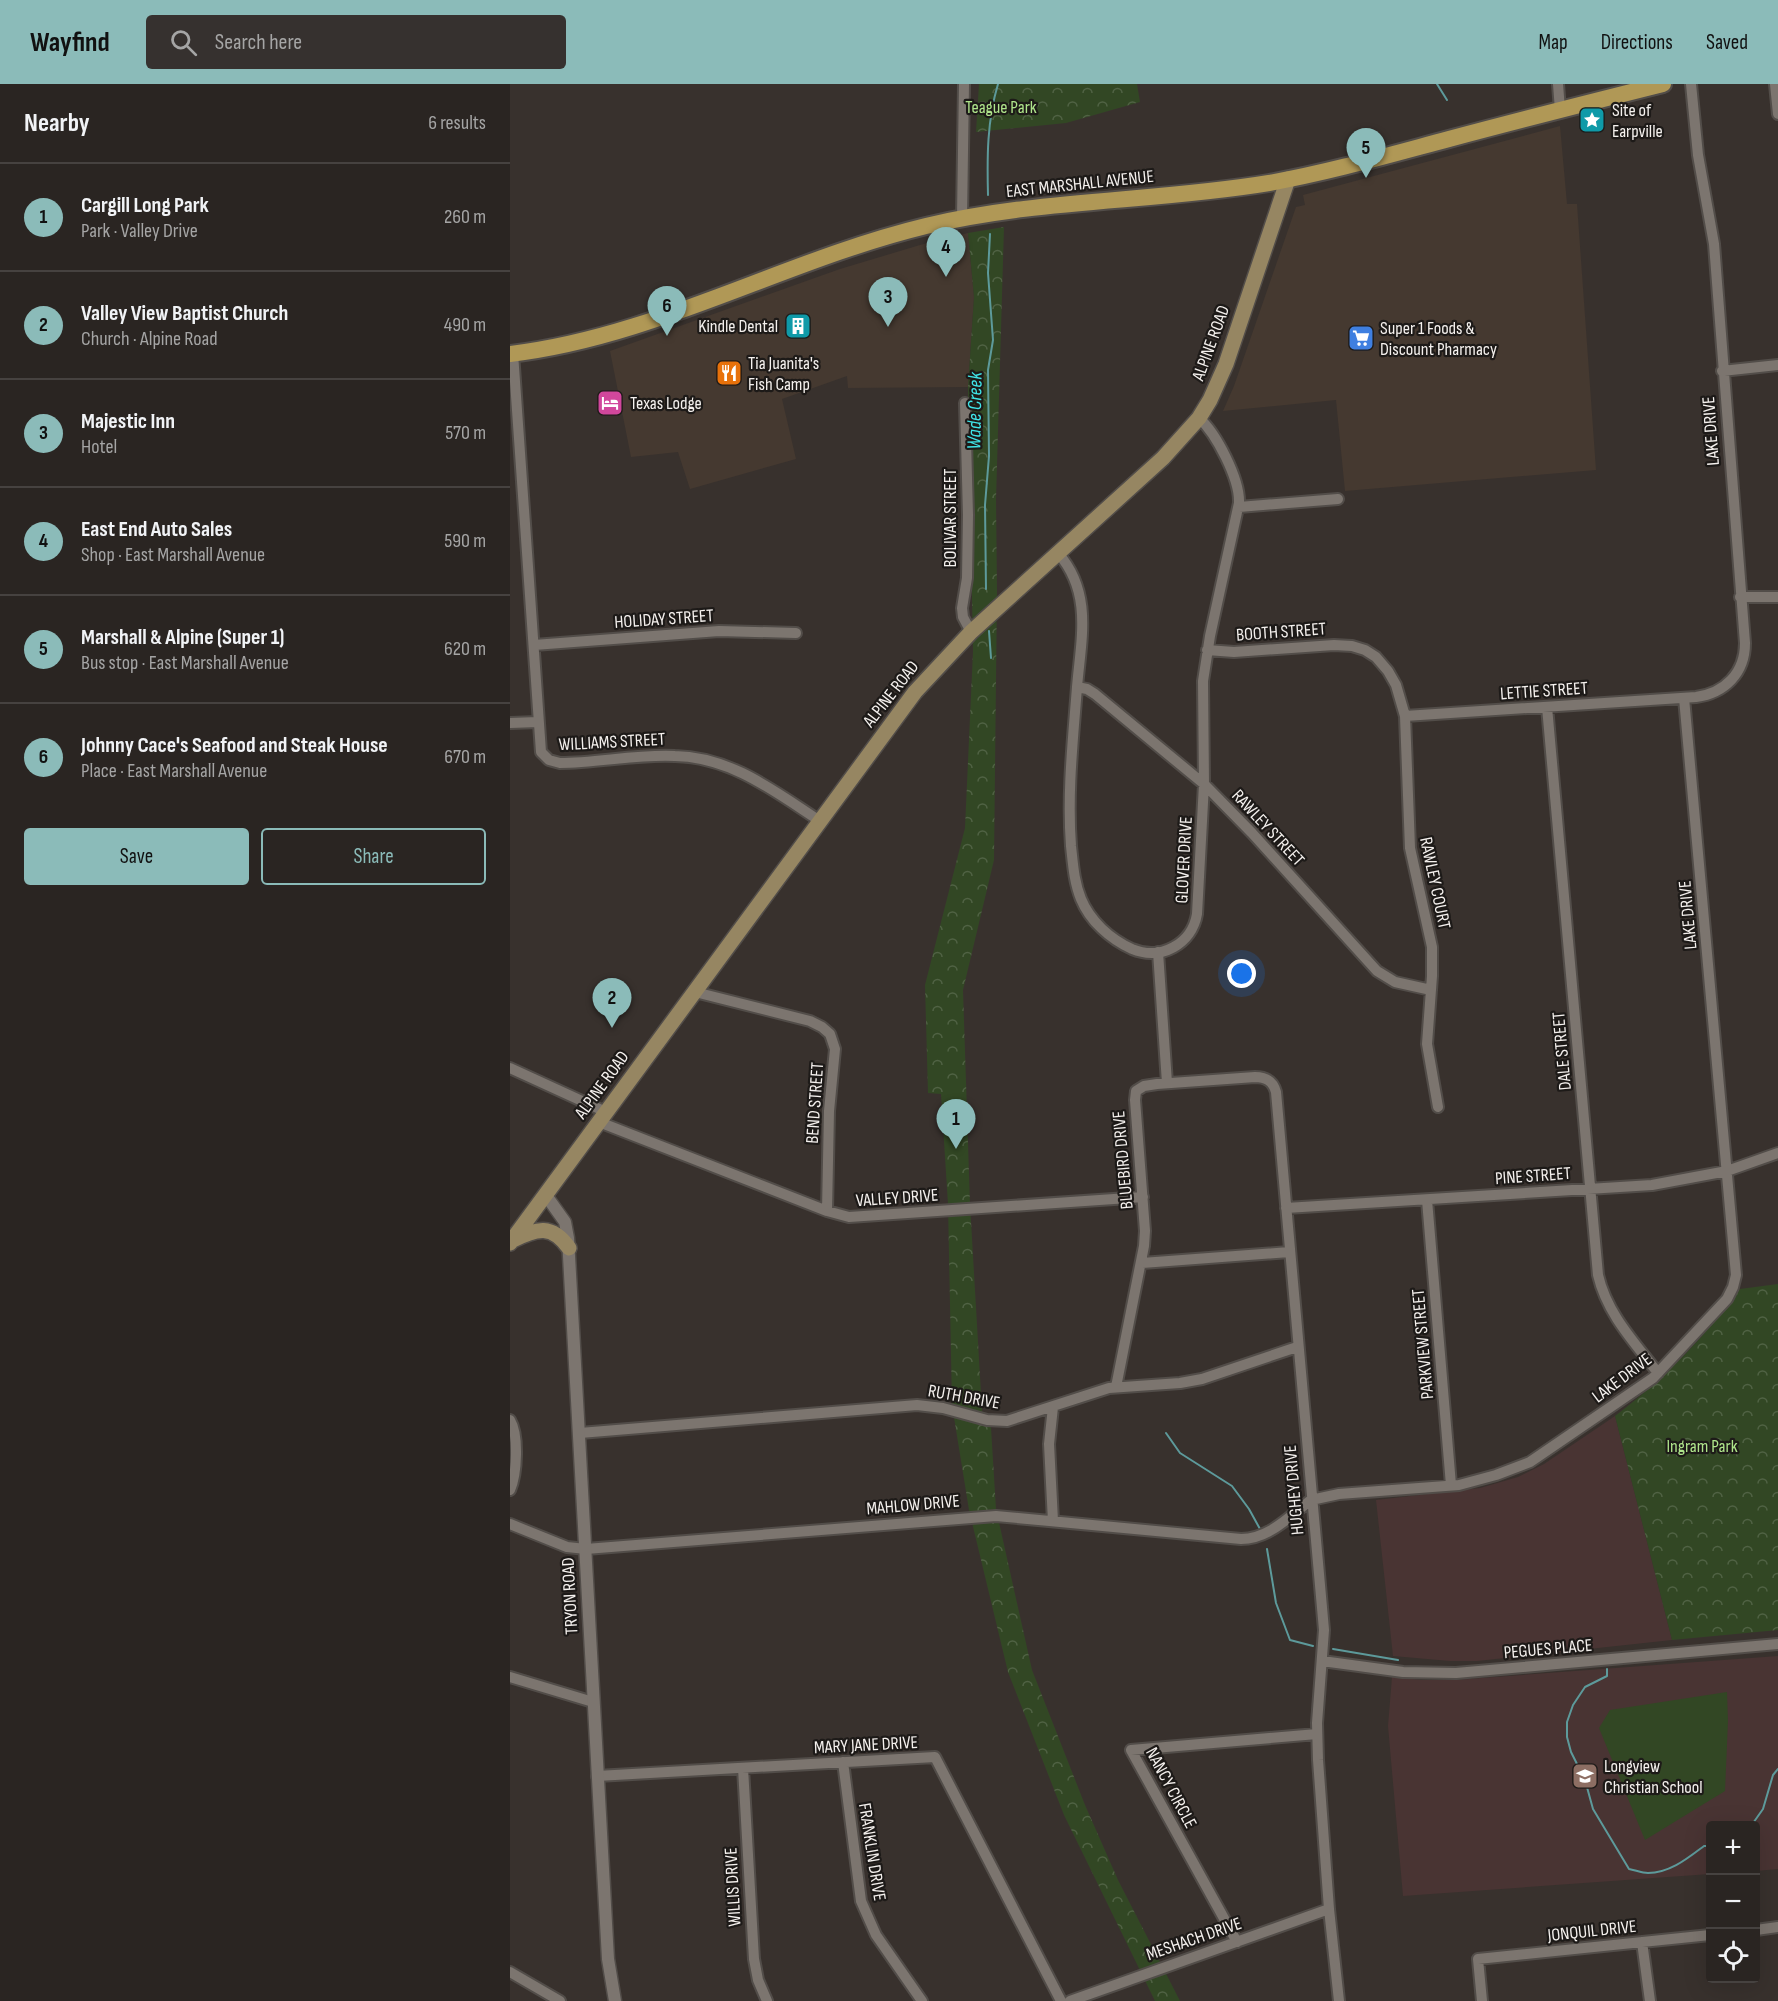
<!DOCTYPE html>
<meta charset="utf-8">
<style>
body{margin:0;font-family:"Sofia Sans Condensed",sans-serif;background:#36312f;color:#f1f3f6}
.controls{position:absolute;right:18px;bottom:18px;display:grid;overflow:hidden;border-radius:6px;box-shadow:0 6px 24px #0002}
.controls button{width:54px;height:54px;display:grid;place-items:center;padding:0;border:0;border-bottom:2px solid #464240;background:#2a2522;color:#f1f3f6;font:30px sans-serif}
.you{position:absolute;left:732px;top:890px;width:21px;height:21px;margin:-15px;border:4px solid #fff;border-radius:50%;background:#1a73e8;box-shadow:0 0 0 9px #1a73e833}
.badge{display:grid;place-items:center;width:39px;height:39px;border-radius:50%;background:#8bbbb9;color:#111;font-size:20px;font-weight:700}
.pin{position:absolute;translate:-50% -50px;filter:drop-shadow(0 2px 3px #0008)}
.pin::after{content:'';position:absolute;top:32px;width:21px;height:18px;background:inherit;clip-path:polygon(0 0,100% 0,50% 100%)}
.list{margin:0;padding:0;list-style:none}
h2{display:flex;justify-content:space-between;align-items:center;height:78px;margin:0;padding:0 24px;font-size:26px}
h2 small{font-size:20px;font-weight:400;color:#a5a5a5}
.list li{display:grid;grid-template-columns:39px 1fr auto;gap:18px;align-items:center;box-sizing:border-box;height:108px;padding:0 24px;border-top:2px solid #464240}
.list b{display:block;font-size:22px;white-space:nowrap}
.list p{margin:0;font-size:20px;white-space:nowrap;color:#a5a5a5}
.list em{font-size:20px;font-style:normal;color:#a5a5a5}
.actions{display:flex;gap:12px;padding:18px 24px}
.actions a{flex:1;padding:14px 0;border:2px solid #8bbbb9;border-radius:6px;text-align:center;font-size:21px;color:#8bbbb9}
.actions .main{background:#8bbbb9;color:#111}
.icon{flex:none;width:33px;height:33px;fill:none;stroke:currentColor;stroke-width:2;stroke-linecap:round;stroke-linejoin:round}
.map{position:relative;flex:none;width:1268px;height:1917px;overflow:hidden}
header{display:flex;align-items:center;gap:36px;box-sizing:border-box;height:84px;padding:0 30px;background:#8bbbb9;color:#111}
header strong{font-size:28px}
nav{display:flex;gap:33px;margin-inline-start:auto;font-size:21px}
.search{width:420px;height:54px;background:#36312f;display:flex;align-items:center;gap:15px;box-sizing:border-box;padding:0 21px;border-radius:6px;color:#a5a5a5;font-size:22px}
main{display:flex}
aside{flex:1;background:#2a2522}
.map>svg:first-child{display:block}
</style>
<header>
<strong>Wayfind</strong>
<div class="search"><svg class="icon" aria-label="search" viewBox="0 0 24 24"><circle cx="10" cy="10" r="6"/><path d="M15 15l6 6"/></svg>Search here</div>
<nav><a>Map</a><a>Directions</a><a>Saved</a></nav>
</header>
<main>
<aside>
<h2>Nearby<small>6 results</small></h2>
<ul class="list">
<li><span class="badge">1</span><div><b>Cargill Long Park</b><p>Park · Valley Drive</p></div><em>260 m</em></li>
<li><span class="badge">2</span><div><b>Valley View Baptist Church</b><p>Church · Alpine Road</p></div><em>490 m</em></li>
<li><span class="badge">3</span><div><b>Majestic Inn</b><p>Hotel</p></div><em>570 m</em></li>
<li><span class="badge">4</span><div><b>East End Auto Sales</b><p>Shop · East Marshall Avenue</p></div><em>590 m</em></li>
<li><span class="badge">5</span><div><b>Marshall &amp; Alpine (Super 1)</b><p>Bus stop · East Marshall Avenue</p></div><em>620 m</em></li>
<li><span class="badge">6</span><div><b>Johnny Cace's Seafood and Steak House</b><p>Place · East Marshall Avenue</p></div><em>670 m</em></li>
</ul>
<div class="actions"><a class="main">Save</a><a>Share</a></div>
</aside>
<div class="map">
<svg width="1268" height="1917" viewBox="0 0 1268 1917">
<defs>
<pattern id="park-crowns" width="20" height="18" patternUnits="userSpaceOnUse" patternTransform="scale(1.5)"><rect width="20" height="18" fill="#324724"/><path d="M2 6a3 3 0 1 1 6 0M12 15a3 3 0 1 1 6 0" fill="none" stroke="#506244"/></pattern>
</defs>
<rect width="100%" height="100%" fill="#38312d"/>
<path fill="#453930" d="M1050 42 1057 120H1067L1086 386 835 407 826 316 713 327 724 302 786 123 795 121 793 111Z
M458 149 464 213 458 303 338 304 337 292 272 315 286 375 180 405 168 368 121 373 100 267 330 185 410 161Z"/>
<path fill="#493433" d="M1105 1332 1162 1556 967 1577H940L883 1572 866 1416 970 1404 1008 1393 1034 1380Z
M1268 1572V1785L1246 1787V1742H1200V1790L893 1812 878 1642 882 1593 912 1596H945Z"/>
<path fill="url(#park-crowns)" d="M469 0H627L630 18 556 39 466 48Z
M494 143 486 415 487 506 484 776 453 906 460 1120 472 1327 481 1344 486 1425 522 1586 575 1721 608 1796 670 1917H645L554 1731 498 1588 459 1426 442 1321 438 1120 431 1010 418 1009 415 901 455 744 463 567 458 303 464 213 458 149Z
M1268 1200V1546L1162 1556 1105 1332C1156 1293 1191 1257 1230 1205Z"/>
<path fill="#324724" d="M1217 1608 1218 1637 1215 1707 1135 1756 1089 1644 1100 1626Z"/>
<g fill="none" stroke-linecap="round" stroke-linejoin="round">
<path stroke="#5d9a9b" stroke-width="2" d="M927 0 937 16
M478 111C477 73 477 37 488 0
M476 505 475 421 479 372 478 286 483 256 478 189 480 150
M479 547 481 574
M656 1349 670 1369 722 1402 739 1425 750 1445
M757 1465 766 1519 780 1556 803 1562
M823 1565 888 1576
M1097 1585V1592L1075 1603 1063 1621 1057 1638V1653L1061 1668 1075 1696 1083 1725 1119 1785C1125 1786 1132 1789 1138 1789 1160 1789 1178 1774 1194 1762H1200
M1241 1742 1253 1725 1263 1691 1268 1685"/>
<g stroke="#524d49" stroke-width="14">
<path id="minor" d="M1048 0 1050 26
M1265 0 1268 30
M452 134 454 0
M3 269 31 668 39 676 50 679C88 679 126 670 165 672 221 673 264 707 310 737
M1212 287 1268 281
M455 319 458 431 457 494 452 524 453 533 461 548
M729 423 828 415
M548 469C583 509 571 555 567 603 563 656 557 709 561 762 563 780 564 798 571 815 580 837 600 855 622 865 651 877 682 860 687 830L694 700 693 597 700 552 729 419C730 395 706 349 689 334
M1230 513H1268
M24 561 209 547 286 549
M697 566 724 568 824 561 842 562 855 566 866 573 878 587 886 601 895 632 900 764 922 863V892L917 960 928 1023
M567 603 577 605 585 610 694 700 742 749 867 887 885 898 921 906
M1037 623 1088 1191C1097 1230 1125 1259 1148 1289
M895 632 1186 613C1215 609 1235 589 1235 559L1204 160 1188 71 1181 0
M0 639 28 638
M648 868 657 999
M185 908 300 937 312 943 320 950 325 965 319 1027 317 1127
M0 984 96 1028
M89 1038 317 1127 339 1133 633 1113
M917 1116 941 1401
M776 1124 1142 1101 1217 1087 1268 1069
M632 1179 779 1168
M606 1303 634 1162 635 1147 625 1016 626 1007 634 1002 647 1000 745 993C756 993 763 997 766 1008L814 1546 807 1639 808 1676 819 1825 829 1917
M0 1336C9 1351 7 1390 0 1406
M70 1349 407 1321 433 1324 477 1336 497 1337 599 1304 670 1299 692 1295 787 1263
M543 1437 539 1360 543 1323
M0 1440 57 1463 76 1465 486 1432 731 1455C759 1455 780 1432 801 1416L829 1410 949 1401 986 1391 1020 1378 1143 1294 1217 1215 1223 1203 1226 1191 1174 614
M812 1577 893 1588 946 1589 1268 1560
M0 1593 83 1618
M333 1678 351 1817 366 1851 412 1917
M233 1684 244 1875 248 1896 257 1917
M87 1692 425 1673 551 1917
M1246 1846 1268 1843
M727 1858 621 1666 807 1650
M1132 1858 1140 1917
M0 1888 50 1917
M560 1917 819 1825
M972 1917 968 1875 1200 1851"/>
</g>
<g stroke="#524d49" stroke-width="15">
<path id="tertiary" d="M35 1110 55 1138 58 1154 98 1875 105 1917"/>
</g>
<g stroke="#524d49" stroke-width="18">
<path id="secondary" d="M3 1156C27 1144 42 1140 59 1164
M0 1159 405 608 461 548 653 374 689 334 700 316 716 280 778 95"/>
</g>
<g stroke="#524d49" stroke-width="20">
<path id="primary" d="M0 270C145 253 275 176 416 142 529 115 645 118 759 99 820 88 879 71 939 55 1010 36 1081 18 1153 0"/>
</g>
<use href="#minor" stroke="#7c756f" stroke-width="10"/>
<use href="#tertiary" stroke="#7c756f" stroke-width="12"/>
<use href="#secondary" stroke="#968662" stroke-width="15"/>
<use href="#primary" stroke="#b09856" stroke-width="16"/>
</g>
<defs>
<g id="sight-square" transform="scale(1.35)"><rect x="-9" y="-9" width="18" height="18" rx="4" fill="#0f9aa8" stroke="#1d1a18"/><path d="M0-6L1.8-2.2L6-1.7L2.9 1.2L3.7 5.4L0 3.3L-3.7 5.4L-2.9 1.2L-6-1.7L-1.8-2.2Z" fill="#fff"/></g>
<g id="building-square" transform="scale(1.35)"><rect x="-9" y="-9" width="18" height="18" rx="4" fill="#0f9aa8" stroke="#1d1a18"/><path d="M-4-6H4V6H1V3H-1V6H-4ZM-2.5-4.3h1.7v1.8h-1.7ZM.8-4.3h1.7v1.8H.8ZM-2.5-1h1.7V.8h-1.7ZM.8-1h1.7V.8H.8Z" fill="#fff"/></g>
<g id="supermarket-square" transform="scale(1.35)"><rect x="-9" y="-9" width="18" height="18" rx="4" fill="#3f7fe0" stroke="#1d1a18"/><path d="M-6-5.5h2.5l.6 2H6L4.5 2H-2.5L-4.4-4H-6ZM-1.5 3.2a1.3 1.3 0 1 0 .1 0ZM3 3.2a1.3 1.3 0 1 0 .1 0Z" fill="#fff"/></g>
<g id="restaurant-square" transform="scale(1.35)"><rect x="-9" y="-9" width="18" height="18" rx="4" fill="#e8710a" stroke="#1d1a18"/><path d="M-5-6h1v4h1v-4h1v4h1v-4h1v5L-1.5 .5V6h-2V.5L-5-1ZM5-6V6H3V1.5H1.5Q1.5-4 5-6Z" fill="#fff"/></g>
<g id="hotel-square" transform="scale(1.35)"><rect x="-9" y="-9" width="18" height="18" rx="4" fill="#d1479c" stroke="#1d1a18"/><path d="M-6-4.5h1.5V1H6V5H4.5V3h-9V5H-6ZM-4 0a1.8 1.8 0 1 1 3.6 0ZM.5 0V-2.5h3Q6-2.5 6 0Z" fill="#fff"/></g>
<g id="school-square" transform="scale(1.35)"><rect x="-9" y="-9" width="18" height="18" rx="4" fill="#8d6e63" stroke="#1d1a18"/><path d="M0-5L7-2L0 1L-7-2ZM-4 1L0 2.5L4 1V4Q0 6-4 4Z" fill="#fff"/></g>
</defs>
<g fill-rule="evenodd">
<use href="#sight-square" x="1082" y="36"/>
<use href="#building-square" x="288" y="242"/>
<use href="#supermarket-square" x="851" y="254"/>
<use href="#restaurant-square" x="219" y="289"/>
<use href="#hotel-square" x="100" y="319"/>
<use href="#school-square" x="1075" y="1692"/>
</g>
<g text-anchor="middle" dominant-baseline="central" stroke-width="4.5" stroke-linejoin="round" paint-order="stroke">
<g font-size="18" fill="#afe58b" stroke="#1d1a18">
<text x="491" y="23">Teague Park</text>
<text x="1192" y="1362">Ingram Park</text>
</g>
<g font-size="18" fill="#f5f1ee" stroke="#1d1a18" text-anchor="start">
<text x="1102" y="26">Site of<tspan x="1102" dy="21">Earpville</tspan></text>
<text x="268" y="242" text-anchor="end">Kindle Dental</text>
<text x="870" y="244">Super 1 Foods &amp;<tspan x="870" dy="21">Discount Pharmacy</tspan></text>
<text x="238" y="279">Tia Juanita's<tspan x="238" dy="21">Fish Camp</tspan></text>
<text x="120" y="319">Texas Lodge</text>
<text x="1094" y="1682">Longview<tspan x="1094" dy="21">Christian School</tspan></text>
</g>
<g font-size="18" fill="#f5f1ee" stroke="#1d1a18">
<text transform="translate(570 100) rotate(-6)">EAST MARSHALL AVENUE</text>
<text transform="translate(701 259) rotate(-70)">ALPINE ROAD</text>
<text transform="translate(1201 347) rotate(-94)">LAKE DRIVE</text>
<text transform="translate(440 434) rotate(-90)">BOLIVAR STREET</text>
<text transform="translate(154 535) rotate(-4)">HOLIDAY STREET</text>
<text transform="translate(771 548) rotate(-4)">BOOTH STREET</text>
<text transform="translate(1034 607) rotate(-4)">LETTIE STREET</text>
<text transform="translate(381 610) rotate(-52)">ALPINE ROAD</text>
<text transform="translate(102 658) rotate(-3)">WILLIAMS STREET</text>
<text transform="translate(758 744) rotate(47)">RAWLEY STREET</text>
<text transform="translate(674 776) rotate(-87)">GLOVER DRIVE</text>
<text transform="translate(925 799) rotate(78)">RAWLEY COURT</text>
<text transform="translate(1178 831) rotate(-95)">LAKE DRIVE</text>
<text transform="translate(1052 967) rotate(-95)">DALE STREET</text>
<text transform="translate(92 1001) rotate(-54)">ALPINE ROAD</text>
<text transform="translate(305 1019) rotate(-86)">BEND STREET</text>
<text transform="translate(613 1076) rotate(-95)">BLUEBIRD DRIVE</text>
<text transform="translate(1023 1092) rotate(-4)">PINE STREET</text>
<text transform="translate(387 1114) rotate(-4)">VALLEY DRIVE</text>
<text transform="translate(913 1260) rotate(-95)">PARKVIEW STREET</text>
<text transform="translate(1112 1294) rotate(-37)">LAKE DRIVE</text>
<text transform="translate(454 1313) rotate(10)">RUTH DRIVE</text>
<text transform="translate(784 1406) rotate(-95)">HUGHEY DRIVE</text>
<text transform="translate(403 1421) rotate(-5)">MAHLOW DRIVE</text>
<text transform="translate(60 1512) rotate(-93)">TRYON ROAD</text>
<text transform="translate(1038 1565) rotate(-5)">PEGUES PLACE</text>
<text transform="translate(356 1661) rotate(-3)">MARY JANE DRIVE</text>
<text transform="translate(661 1704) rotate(62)">NANCY CIRCLE</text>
<text transform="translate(362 1768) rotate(81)">FRANKLIN DRIVE</text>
<text transform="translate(223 1803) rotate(-93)">WILLIS DRIVE</text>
<text transform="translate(1082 1847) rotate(-6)">JONQUIL DRIVE</text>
<text transform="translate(684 1855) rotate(-19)">MESHACH DRIVE</text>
</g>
<g font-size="20" font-style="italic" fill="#40e4e8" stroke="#1d1a18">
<text transform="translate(465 327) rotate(-89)">Wade Creek</text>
</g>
</g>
</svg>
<div class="controls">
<button>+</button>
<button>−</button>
<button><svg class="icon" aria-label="locate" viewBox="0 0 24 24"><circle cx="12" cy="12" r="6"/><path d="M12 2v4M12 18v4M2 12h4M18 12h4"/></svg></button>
</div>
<div class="you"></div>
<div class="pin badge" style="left:446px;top:1065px">1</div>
<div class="pin badge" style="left:102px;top:944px">2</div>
<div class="pin badge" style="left:378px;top:243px">3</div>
<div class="pin badge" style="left:436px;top:193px">4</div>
<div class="pin badge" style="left:856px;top:94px">5</div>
<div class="pin badge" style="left:157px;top:252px">6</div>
</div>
</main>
